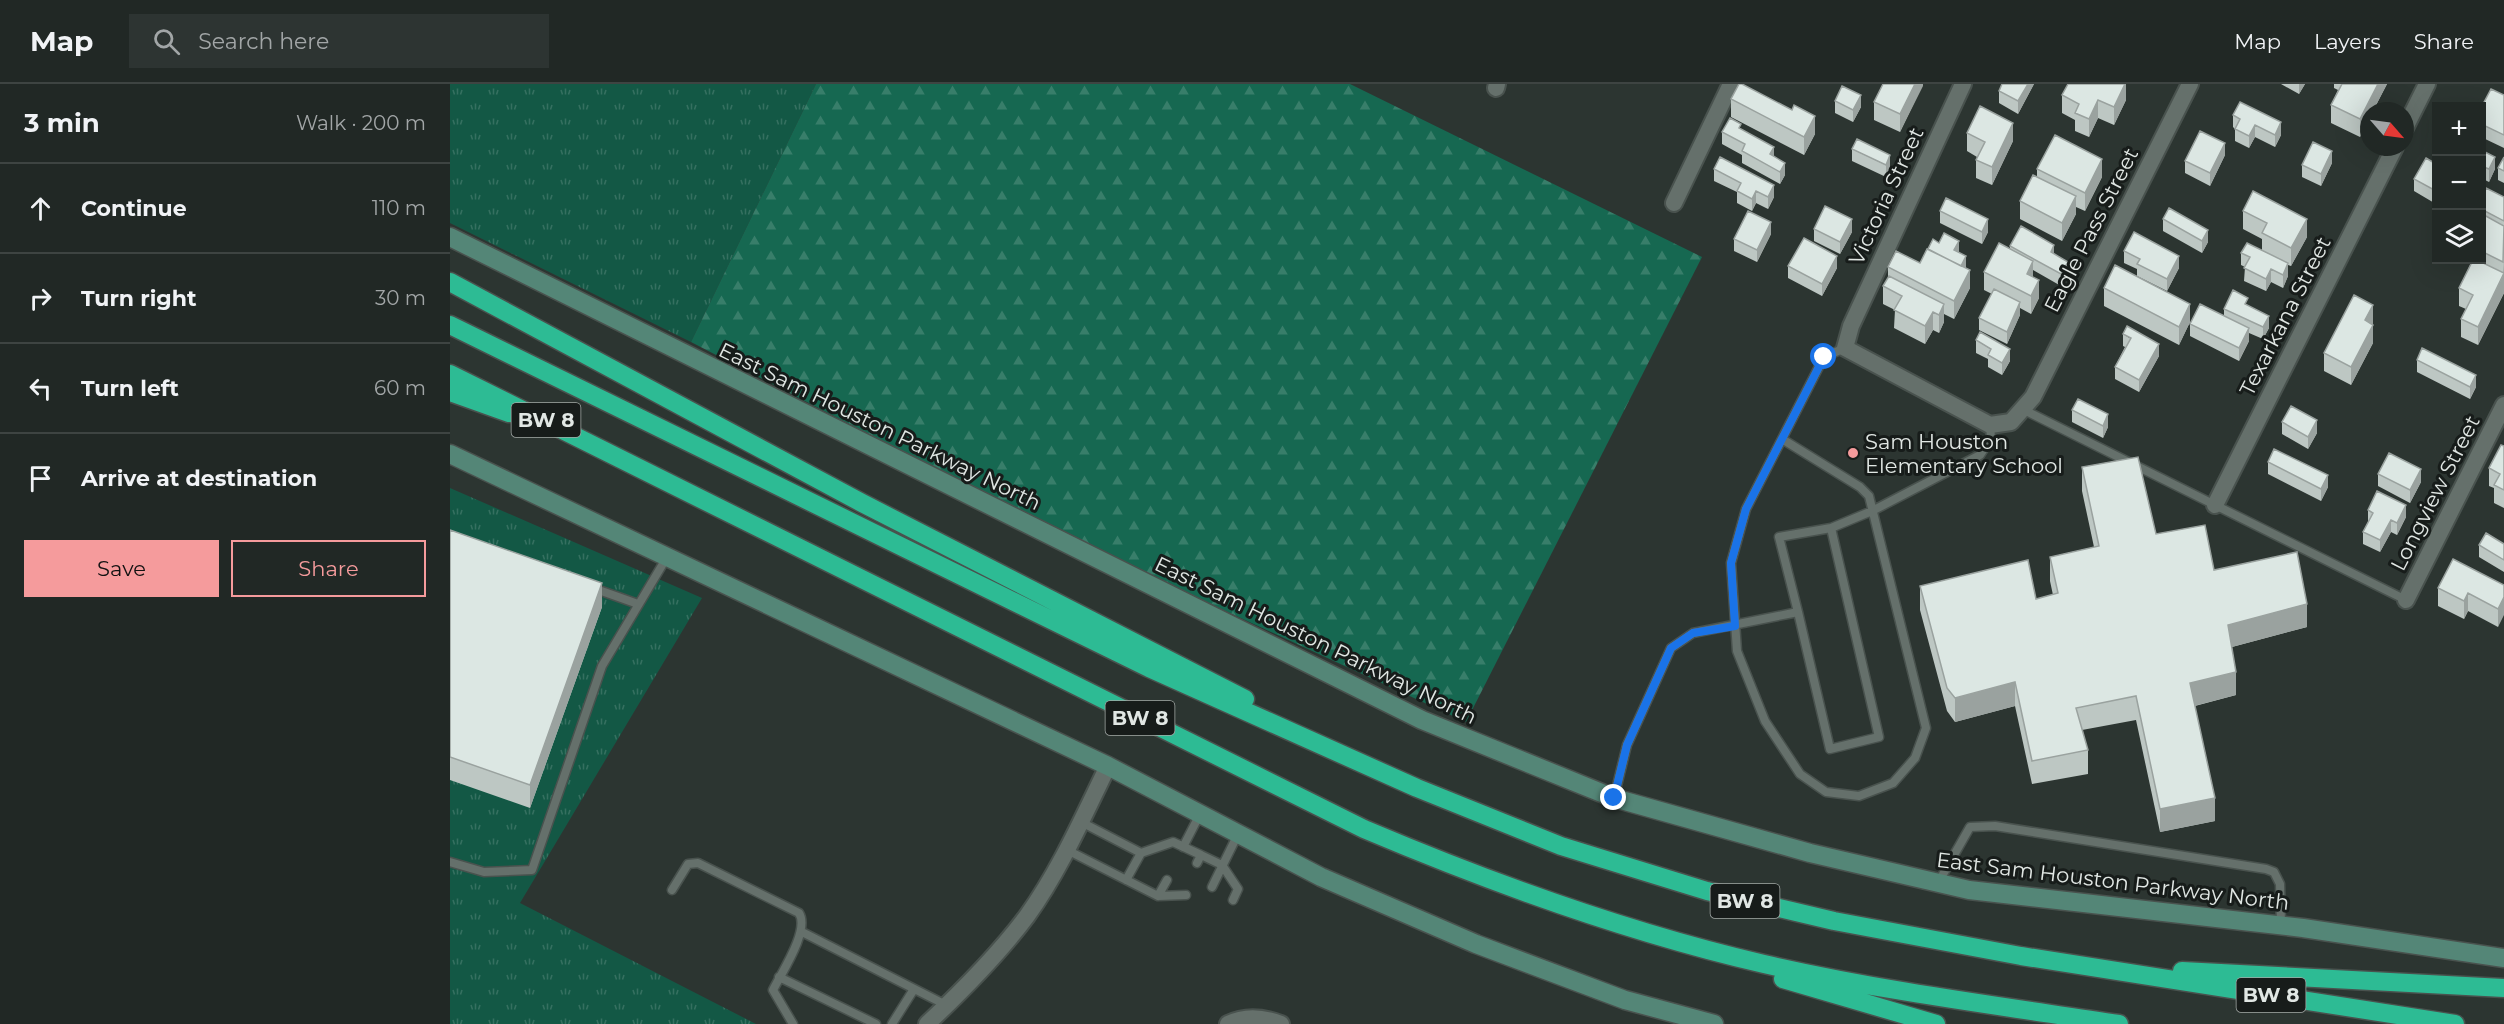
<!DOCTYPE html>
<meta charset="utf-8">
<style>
body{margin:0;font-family:Montserrat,sans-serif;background:#2d3432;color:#f1f3f6}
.controls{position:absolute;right:18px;top:18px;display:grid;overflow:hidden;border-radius:0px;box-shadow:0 6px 24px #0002}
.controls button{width:54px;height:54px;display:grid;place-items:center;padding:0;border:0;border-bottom:2px solid #3e4442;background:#212825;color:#f1f3f6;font:30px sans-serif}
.compass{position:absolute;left:1910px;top:18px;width:54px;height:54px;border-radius:50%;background:#212825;box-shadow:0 6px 24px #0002;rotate:118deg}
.stop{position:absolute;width:18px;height:18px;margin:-14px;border:4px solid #1a73e8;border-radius:50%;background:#fff}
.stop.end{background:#1a73e8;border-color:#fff;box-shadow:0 2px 6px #0008}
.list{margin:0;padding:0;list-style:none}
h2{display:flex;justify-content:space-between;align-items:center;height:78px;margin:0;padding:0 24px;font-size:26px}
h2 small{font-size:20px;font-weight:400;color:#a2a6a7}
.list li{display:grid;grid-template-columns:39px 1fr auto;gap:18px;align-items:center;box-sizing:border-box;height:90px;padding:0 24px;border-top:2px solid #3e4442}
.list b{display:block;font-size:22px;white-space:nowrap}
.list em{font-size:20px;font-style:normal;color:#a2a6a7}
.actions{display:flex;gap:12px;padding:18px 24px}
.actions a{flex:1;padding:14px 0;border:2px solid #f59b9c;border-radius:0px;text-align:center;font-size:21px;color:#f59b9c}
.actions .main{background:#f59b9c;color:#111}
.icon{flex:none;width:33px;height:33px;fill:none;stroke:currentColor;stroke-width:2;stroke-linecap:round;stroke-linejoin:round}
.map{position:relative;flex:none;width:2054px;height:940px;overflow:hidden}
header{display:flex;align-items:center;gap:36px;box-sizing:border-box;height:84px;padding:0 30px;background:#212825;border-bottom:2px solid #3e4442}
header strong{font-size:28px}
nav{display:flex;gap:33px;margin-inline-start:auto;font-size:21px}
.search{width:420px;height:54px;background:#2d3432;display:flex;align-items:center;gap:15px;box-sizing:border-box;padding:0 21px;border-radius:0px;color:#a2a6a7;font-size:22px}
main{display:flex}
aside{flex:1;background:#212825}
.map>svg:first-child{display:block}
</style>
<header>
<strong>Map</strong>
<div class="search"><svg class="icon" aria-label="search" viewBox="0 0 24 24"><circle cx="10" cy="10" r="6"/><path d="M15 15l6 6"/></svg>Search here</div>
<nav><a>Map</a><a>Layers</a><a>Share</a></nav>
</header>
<main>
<aside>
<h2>3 min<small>Walk · 200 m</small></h2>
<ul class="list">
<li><svg class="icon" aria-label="ahead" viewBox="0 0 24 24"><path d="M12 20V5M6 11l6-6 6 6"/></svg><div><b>Continue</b></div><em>110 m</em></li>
<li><svg class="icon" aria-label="right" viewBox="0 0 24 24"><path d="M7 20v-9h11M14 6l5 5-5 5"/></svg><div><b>Turn right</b></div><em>30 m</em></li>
<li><svg class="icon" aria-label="left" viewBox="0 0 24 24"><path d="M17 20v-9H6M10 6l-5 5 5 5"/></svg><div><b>Turn left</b></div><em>60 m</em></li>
<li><svg class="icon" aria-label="arrive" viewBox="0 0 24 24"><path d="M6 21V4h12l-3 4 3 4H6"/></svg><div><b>Arrive at destination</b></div></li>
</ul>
<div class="actions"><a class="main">Save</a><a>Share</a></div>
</aside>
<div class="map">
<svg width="2054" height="940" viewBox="0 0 2054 940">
<defs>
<pattern id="grass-tufts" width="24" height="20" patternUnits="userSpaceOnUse" patternTransform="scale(1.5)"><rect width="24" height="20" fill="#135845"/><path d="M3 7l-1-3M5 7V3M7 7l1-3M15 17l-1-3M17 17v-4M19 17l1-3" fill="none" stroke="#357060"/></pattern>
<pattern id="forest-firs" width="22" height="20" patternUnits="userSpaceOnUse" patternTransform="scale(1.5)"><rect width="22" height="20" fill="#166851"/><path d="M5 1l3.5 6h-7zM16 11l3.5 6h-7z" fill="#387e6a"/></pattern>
</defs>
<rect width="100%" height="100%" fill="#2c3531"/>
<path fill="url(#grass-tufts)" d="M0 0H366L241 258 0 139Z
M0 404 252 514 70 819 306 940H0Z"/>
<path fill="url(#forest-firs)" d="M366 0H900L1252 173 1016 638 639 464 241 258Z"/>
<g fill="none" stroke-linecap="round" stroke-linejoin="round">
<g stroke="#49524e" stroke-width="11">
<path id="lane" d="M1572 325 1956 516
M1332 355 1410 403 1419 412 1476 644 1465 674 1443 699 1409 712 1376 708 1350 690 1315 637 1287 567 1281 479 1296 425 1374 273 1395 264
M1381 444 1422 427 1530 371 1541 354 1540 341
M143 504 188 520
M1164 714 1177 661 1221 564 1243 549 1348 528 1380 665 1429 653 1381 444 1329 453 1348 528
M631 738 691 769 723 758 751 771
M733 763 750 730
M617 766 708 812 736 811
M0 778 34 788 82 786 152 582 217 473
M747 779 751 771 772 781 788 805 783 816
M676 796 691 769
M1488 799 1520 743 1545 742 1816 785 1824 788 1830 800 1831 841
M762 803 788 750
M222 806 238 780 248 779 349 829C360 846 332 888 323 906L343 940
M708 812 717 796
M352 848 496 921
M329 893 426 940
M442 940 464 905"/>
</g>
<g stroke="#49524e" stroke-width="20">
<path id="street" d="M1513 0 1401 242 1395 264 1540 341 1561 338 1583 313 1740 0
M1046 4 1047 0
M1955 44 1977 0
M1224 119 1281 0
M1765 421 1945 63
M1956 516 2054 321
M477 940C512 907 548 871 577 832 610 786 633 733 658 682
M778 940C796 931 813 933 831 940"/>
</g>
<g stroke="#49524e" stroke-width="21">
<path id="secondary" d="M0 153 972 636 1164 714 1360 769 1519 806 1853 844 2054 874
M0 370 658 682 871 793 1026 860 1175 916 1264 940"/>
</g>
<g stroke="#49524e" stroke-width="21">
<path id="highway" d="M0 198 412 419 795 615
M0 241 699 584 967 704 1111 762 1257 807 1384 837 1571 872 2005 940
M0 290 914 745C1044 800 1176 848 1314 880 1431 907 1550 922 1669 940
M0 308 59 329
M1732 887 2054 904
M1333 895 1486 940"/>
</g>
<use href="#lane" stroke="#65706b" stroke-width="8"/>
<use href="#street" stroke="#65706b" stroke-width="16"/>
<use href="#secondary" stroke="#548677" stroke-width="18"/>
<use href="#highway" stroke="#2dbb94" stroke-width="18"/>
</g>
<path fill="#bdc7c3" d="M1473 0 1450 48 1424 36V18Z
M1584 0 1568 30 1549 19V7Z
M1676 0V16L1664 41 1648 34 1639 53 1625 47V36L1612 29V11Z
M1831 0H1855L1849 10Z
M1884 0H1937L1923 27H1919L1910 53 1881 39V21L1888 6 1884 4Z
M2054 11V64L2031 53V24Z
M1281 15 1365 50 1354 71 1281 33Z
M1385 17 1411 23 1403 38 1385 29Z
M1783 31 1831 51 1825 63 1805 53 1799 64 1785 57V45L1783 43Z
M1291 45 1324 72 1335 91 1330 100 1292 79V71L1272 60V48Z
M1517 49 1563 57 1542 101 1526 94V76L1527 73 1517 67Z
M1986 54V72L1984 71V59Z
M1402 65 1440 83 1436 93 1402 77Z
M2031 66 2045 85 2039 98 2031 94Z
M1775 71 1760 102 1735 89V77Z
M2054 73V99L2048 96V84Z
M1882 79 1871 102 1852 93V81Z
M1986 80V120L1964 107V95Z
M1264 85 1324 113 1318 125 1306 119 1302 127 1287 119V108L1264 97Z
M1587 85 1652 93 1635 127 1626 123V130L1612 157 1570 135V117L1587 93Z
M2031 111 2054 113V209L2028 261 2011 253V235L2016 225 2009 222V204L2021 179 2019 178V176H2031Z
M1490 127 1538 148 1532 160 1490 139Z
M1793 127 1857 153 1841 182 1838 181V192L1833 204 1821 198 1816 207 1794 197 1795 183 1791 181V169L1812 167V155L1793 145Z
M1713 135 1758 158 1752 169 1713 147Z
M1364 145 1402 148 1390 170 1364 157Z
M1321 150 1307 178 1284 167V155Z
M1560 162 1604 170 1618 190 1611 202 1583 186V193L1589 214 1581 230 1570 224V231L1557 260 1529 246V234L1542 210 1534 206V188L1560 165Z
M1478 165 1509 169 1516 185 1520 204 1504 235 1494 230V238L1489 249 1483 246 1475 260 1444 244 1445 226 1433 220V202L1438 194V183L1470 179Z
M1674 167 1729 184 1717 207 1687 192V185L1674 179Z
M1338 182 1387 184 1372 212 1338 194Z
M1654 204 1740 238 1729 261 1654 222Z
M1798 222 1819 244 1813 255 1799 249V257L1789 277 1740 252V240L1774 232V225Z
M1923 239V259L1901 301 1874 287V269Z
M1673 250 1709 272 1689 308 1665 295V283L1675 263 1673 262Z
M1526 256 1560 277 1552 291 1538 283V275L1526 269Z
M1967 276 2026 303 2020 315 1967 288Z
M1622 326 1658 343 1653 354 1622 338Z
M1832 338 1867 349 1858 365 1832 350Z
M2054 362V424L2044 419V404L2039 402V384Z
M1818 378 1878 403 1871 417 1818 390Z
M1632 383 1706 450 1857 543 1782 563 1786 611 1745 622 1765 737 1710 748 1686 636 1632 646 1638 666V690L1582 700 1565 622 1505 638 1497 627 1470 526V502L1586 515 1603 511 1600 497V473L1644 463 1632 407Z
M1928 390 1971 398 1960 419 1928 402Z
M1918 426 1956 433 1947 451 1941 448 1930 468 1913 460V448L1918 438Z
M0 446 152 523 80 724 0 696Z
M2054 460V488L2029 473V461Z
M2054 501 2048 543 2018 527 2014 535 1988 522V504Z"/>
<path fill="#9aa29f" d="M1465 0H1473V2L1450 48V30Z
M1578 0H1584L1568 30V17Z
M1675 0H1676V16L1664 41V23Z
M1849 0H1855L1849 10Z
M1928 0H1937L1923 27H1919V35L1910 53V35Z
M1411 11V23L1403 38V26Z
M1648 16V34L1639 53V35Z
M1365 32V50L1354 71V53Z
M1831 38V51L1825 63V51Z
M1563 39V57L1542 101V83Z
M1805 41V53L1799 64V52Z
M1775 59V71L1760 102V89Z
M1324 63V75L1320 70Z
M1882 67V79L1871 102V90Z
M1440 71V83L1436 93V81Z
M2045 73V85L2039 98V85Z
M1652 75V93L1635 127V109Z
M1335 79V91L1330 100V88Z
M1324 101V113L1318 125V113Z
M1306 107V119L1302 127V115Z
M1626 112V130L1612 157V139Z
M1402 135V148L1390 170V158Z
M1538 135V148L1532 160V148Z
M1857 135V153L1841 182V164Z
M1321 138V150L1307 178V166Z
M1758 146V158L1752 169V157Z
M1509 157V169L1504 166Z
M1604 161V173L1601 168Z
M1387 172V184L1372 212V200Z
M1516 172V184L1511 194V182Z
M1729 172V184L1717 207V195Z
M1583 177V195L1577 190Z
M2054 177V209L2028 261V243L2053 192Z
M1618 178V190L1611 202V190Z
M1838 179V192L1833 204V191Z
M1821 185V198L1816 207V195Z
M1520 186V204L1504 235V217Z
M1589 196V214L1581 230V212Z
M1570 218V231L1557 260V248Z
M1494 220V238L1489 249V231Z
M1740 220V238L1729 261V243Z
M1923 221V239L1915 254V236Z
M1483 228V246L1475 260V242Z
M1819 232V244L1813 255V243Z
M1923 241V259L1901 301V283Z
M1799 244V257L1789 277V264Z
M1709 260V272L1689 308V296Z
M1560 265V277L1552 291V279Z
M2026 291V303L2020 315V303Z
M1658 330V343L1653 354V342Z
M1867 336V349L1858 365V353Z
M1971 385V398L1960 419V406Z
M1878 391V403L1871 417V405Z
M1956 421V433L1947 451V439Z
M1941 436V448L1930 468V456Z
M152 499V523L80 724V701Z
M2018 509V527L2014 535V517Z
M2054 513V531L2048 543V525Z
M1857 520V543L1778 564V541Z
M1786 588V611L1740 623V599Z
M1565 598V622L1505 638V614Z
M1765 714V737L1710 748V725Z"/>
<path fill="#dce7e3" stroke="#9aa29f" stroke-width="1.5" d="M1289 0H1292L1342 26 1344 21 1365 32 1354 53 1281 15Z
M1433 0H1465L1450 30 1424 18Z
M1552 0H1578L1568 17 1549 7Z
M1618 0H1675L1664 23 1648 16 1639 35 1625 29 1629 20 1612 11Z
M1892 0H1928L1910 35 1881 21Z
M1392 2 1411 11 1403 26 1385 17Z
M2041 5 2054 11V51L2031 40V24Z
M1790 18 1831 38 1825 51 1805 41 1799 52 1785 45 1790 35 1783 31Z
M1530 22 1563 39 1542 83 1526 76 1535 58 1517 49Z
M1280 34 1291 40 1289 44 1324 63 1320 70 1335 79 1330 88 1292 67 1295 60 1272 48Z
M1750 47 1775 59 1760 89 1735 77Z
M1605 51 1652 75 1635 109 1587 85Z
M1407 55 1440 71 1436 81 1402 65Z
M1863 58 1882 67 1871 90 1852 81Z
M2031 66 2045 73 2039 85 2031 82Z
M1270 73 1324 101 1318 113 1306 107 1302 115 1287 107 1291 99 1264 85Z
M2054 73V87L2048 84Z
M1976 74 1986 80V107L1964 95Z
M1583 91 1626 112 1612 139 1570 117Z
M2036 104 2054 113V137L2031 125V111Z
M1803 107 1857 135 1841 164 1812 149 1817 139 1793 127Z
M1496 114 1538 135 1532 148 1490 127Z
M1375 122 1402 135 1390 158 1364 145Z
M1719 124 1758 146 1752 157 1713 135Z
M1298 127 1321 138 1307 166 1284 155Z
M2034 131 2054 142 2053 178 2031 167V135Z
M1571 142 1604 161 1601 168 1618 178 1611 190 1560 162Z
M1684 148 1729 172 1717 195 1687 180 1690 175 1674 167Z
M1494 149 1509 157 1504 166 1516 172 1511 182 1478 165 1483 155 1489 159Z
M1354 154 1387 172 1372 200 1338 182Z
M1549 159 1583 177 1577 190 1589 196 1581 212 1534 188Z
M1797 159 1838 179 1833 191 1821 185 1816 195 1794 184 1800 173 1791 169Z
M1477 165 1520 186 1504 217 1438 183 1446 167 1470 179Z
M2023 176H2027L2054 189 2028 243 2011 235 2023 211 2009 204Z
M1665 181 1740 220 1729 243 1654 204Z
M1439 192 1494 220 1489 231 1483 228 1475 242 1444 226 1452 212 1433 202Z
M1544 205 1570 218 1557 248 1529 234Z
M1783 206 1798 214 1795 220 1819 232 1813 243 1774 225Z
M1904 211 1923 221 1915 236 1923 241 1901 283 1874 269Z
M1750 220 1799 244 1789 264 1740 240Z
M1677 242 1709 260 1689 296 1665 283 1681 254 1673 250Z
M1530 248 1560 265 1552 279 1538 271 1541 265 1526 256Z
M1972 264 2026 291 2020 303 1967 276Z
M1628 315 1658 330 1653 342 1622 326Z
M1841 322 1867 336 1858 353 1832 338Z
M2051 361 2054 362V406L2044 401 2050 390 2039 384Z
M1824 365 1878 391 1871 405 1818 378Z
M1939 369 1971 385 1960 406 1928 390Z
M1688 373 1706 450 1755 441 1764 486 1847 468 1857 520 1778 541 1786 588 1740 599 1765 714 1710 725 1686 612 1626 624 1638 666 1582 677 1565 598 1505 614 1497 604 1470 502 1578 476 1586 515 1608 509 1600 473 1649 462 1632 383Z
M1927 407 1956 421 1947 439 1941 436 1930 456 1913 448 1923 429 1918 426Z
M0 446 152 499 80 701 0 673Z
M2036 449 2054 460V476L2029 461Z
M2003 475 2054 501V513L2048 525 2018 509 2014 517 1988 504Z"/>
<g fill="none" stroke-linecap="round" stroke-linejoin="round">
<path stroke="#1a73e8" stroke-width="8" d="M1164 714 1177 661 1221 564 1243 549 1285 542 1281 479 1296 425 1374 273"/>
</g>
<circle fill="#f59b9c" stroke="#171c1a" stroke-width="2" cx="1403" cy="369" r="6"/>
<g text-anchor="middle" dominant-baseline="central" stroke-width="6" stroke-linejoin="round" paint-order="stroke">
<g fill="#171c1a" stroke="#a4aaa7" stroke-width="1.5">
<rect x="61.5" y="319" width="69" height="34" rx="4.5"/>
<rect x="655.5" y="617" width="69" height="34" rx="4.5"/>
<rect x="1260.5" y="800" width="69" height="34" rx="4.5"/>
<rect x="1786.5" y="894" width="69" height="34" rx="4.5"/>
</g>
<g font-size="20" font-weight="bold" fill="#e1e7e4">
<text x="96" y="336">BW 8</text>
<text x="690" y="634">BW 8</text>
<text x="1295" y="817">BW 8</text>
<text x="1821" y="911">BW 8</text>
</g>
<g font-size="21" fill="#e1e7e4" stroke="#171c1a">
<text transform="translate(1436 112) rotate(-65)">Victoria Street</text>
<text transform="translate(1641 146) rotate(-63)">Eagle Pass Street</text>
<text transform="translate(1835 232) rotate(-63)">Texarkana Street</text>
<text transform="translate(430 342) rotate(26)">East Sam Houston Parkway North</text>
<text transform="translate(1985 409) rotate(-63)">Longview Street</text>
<text transform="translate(866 556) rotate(26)">East Sam Houston Parkway North</text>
<text transform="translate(1663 797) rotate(7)">East Sam Houston Parkway North</text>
</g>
<g font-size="21" fill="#e1e7e4" stroke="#171c1a" text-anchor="start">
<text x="1415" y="357">Sam Houston<tspan x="1415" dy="24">Elementary School</tspan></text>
</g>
</g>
</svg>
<div class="controls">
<button>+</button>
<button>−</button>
<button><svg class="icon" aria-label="layers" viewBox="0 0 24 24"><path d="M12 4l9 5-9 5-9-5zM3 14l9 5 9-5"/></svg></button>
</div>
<svg class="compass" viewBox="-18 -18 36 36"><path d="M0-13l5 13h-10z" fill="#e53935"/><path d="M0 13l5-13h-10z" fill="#a2a6a7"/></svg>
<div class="stop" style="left:1374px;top:273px"></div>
<div class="stop end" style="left:1164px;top:714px"></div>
</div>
</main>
